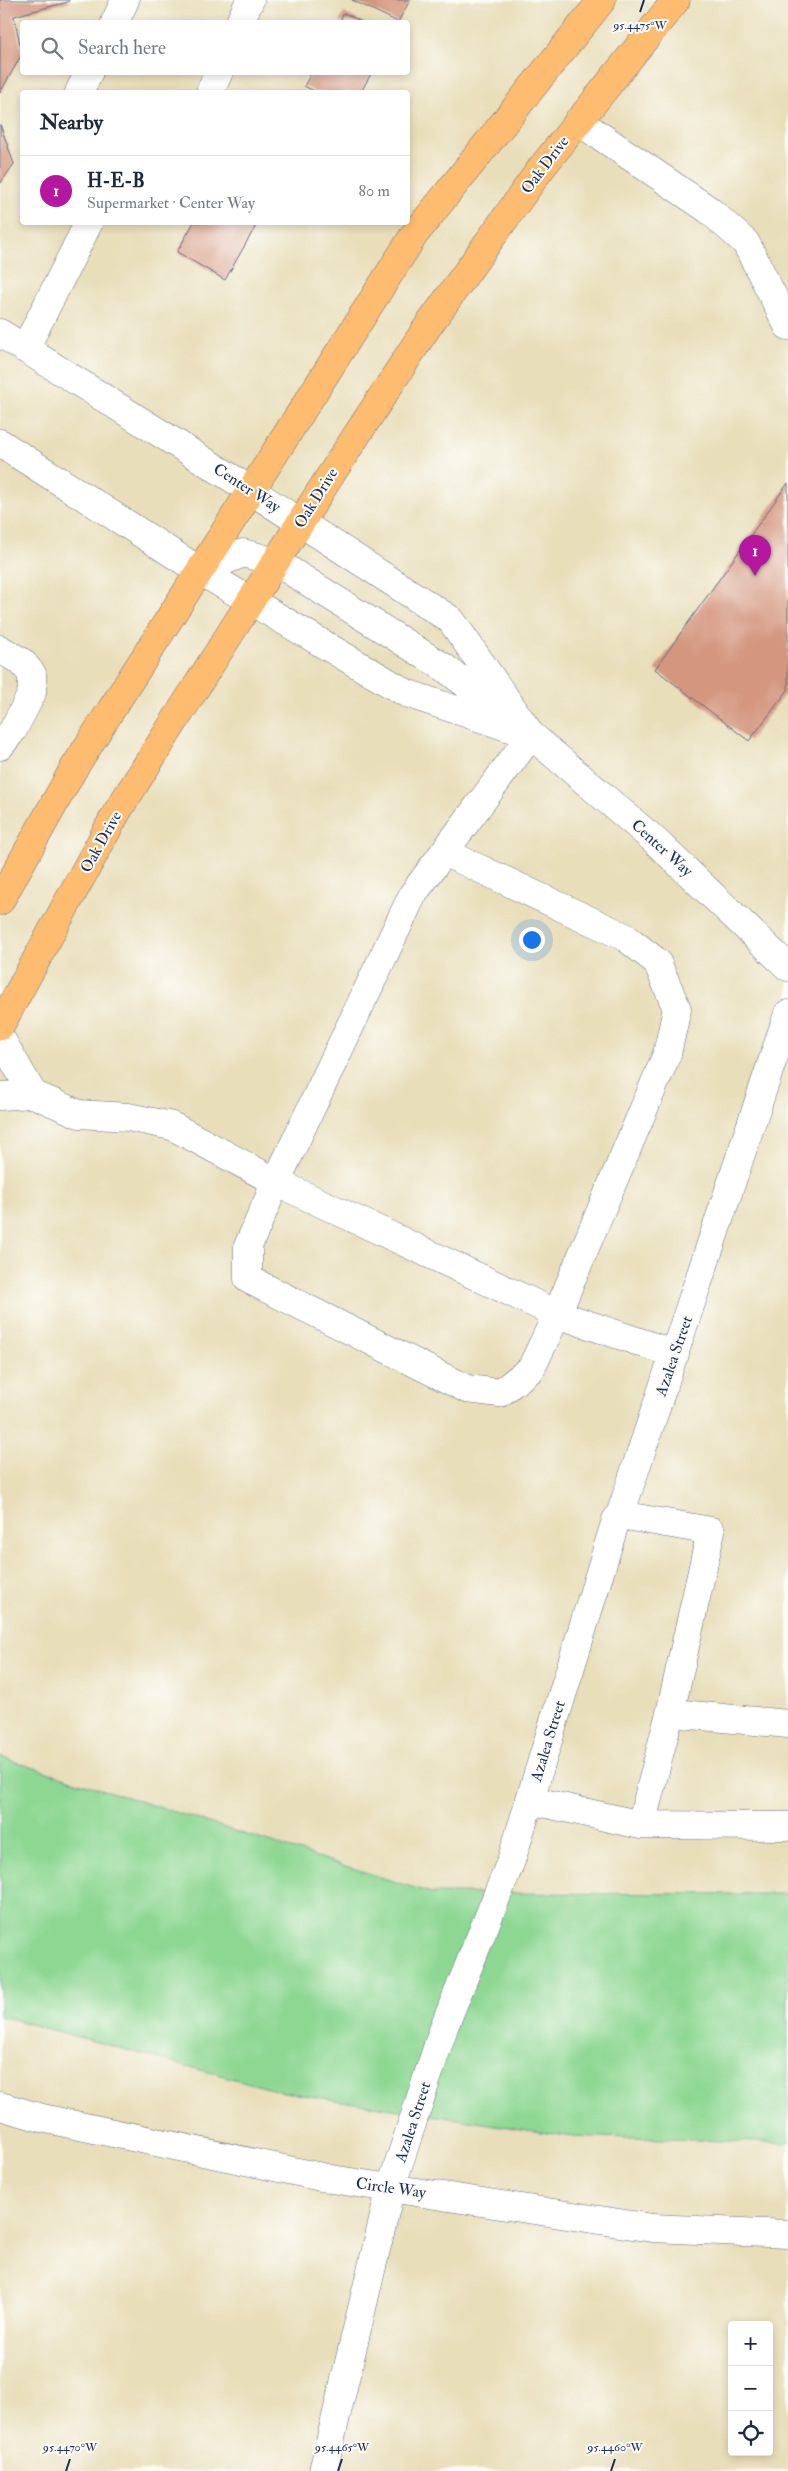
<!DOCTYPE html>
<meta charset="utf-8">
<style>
body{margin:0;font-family:"IM FELL Double Pica",serif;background:#f6f6f7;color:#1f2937}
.controls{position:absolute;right:15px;bottom:15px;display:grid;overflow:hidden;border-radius:5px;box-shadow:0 2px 8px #0003}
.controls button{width:45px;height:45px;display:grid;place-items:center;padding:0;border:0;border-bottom:1px solid #e0e1e3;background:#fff;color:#1f2937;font:25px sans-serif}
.you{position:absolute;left:531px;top:939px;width:18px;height:18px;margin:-12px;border:4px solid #fff;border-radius:50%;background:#1a73e8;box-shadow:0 0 0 8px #1a73e833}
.badge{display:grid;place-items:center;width:32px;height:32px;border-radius:50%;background:#b5179e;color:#fff;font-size:16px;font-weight:700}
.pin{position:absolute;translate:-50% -41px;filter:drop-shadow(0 1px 2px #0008)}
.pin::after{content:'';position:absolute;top:26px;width:18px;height:15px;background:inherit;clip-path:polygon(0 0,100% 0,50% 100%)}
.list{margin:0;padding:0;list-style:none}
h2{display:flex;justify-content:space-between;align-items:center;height:65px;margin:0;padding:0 20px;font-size:21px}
h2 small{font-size:16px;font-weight:400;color:#747a83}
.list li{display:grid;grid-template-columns:32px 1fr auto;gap:15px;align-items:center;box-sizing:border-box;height:70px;padding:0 20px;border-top:1px solid #e0e1e3}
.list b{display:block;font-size:19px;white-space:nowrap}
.list p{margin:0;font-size:16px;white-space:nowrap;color:#747a83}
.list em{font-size:16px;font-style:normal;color:#747a83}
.icon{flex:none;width:28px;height:28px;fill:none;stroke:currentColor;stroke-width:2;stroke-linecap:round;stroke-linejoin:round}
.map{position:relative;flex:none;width:788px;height:2471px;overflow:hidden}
.search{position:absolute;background:#fff;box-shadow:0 2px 8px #0003;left:20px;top:20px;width:390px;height:55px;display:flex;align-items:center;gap:12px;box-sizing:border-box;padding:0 18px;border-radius:5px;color:#747a83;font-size:19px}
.panel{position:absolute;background:#fff;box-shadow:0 2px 8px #0003;left:20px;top:90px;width:390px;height:135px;border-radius:5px}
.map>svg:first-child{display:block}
</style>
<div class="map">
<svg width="788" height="2471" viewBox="0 0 788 2471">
<rect width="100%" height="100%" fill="#fdfcf7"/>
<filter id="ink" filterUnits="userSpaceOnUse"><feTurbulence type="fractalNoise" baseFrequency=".02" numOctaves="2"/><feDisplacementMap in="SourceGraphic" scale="10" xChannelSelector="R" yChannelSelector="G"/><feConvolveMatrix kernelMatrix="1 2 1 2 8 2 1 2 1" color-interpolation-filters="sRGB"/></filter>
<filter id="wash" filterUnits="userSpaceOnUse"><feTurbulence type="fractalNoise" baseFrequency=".0096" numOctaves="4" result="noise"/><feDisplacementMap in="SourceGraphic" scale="20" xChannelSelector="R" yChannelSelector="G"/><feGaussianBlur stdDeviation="1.12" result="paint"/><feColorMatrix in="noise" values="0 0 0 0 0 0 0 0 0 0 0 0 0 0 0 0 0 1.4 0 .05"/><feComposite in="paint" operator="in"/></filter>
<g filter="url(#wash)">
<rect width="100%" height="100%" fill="#e8deba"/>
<path fill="#8dd793" stroke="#548378" d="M0 1757 431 1893 788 1894V2143L566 2136 283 2092 0 2016Z"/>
<g id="blocks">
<path fill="#d4967f" d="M0 0H69L68 2 14 16 22 54 0 93Z
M352 0H410L398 22Z
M344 13 362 22H339Z
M312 72H372L361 92H316L304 86Z
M0 124 14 164 0 184Z
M194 222H258L225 280 177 252Z
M788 483V690L749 741 655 669Z"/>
</g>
</g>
<g filter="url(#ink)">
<use href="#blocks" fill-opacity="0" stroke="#636c7e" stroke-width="1"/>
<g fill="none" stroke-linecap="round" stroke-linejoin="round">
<g stroke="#636c7e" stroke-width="29">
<path id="minor" d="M115 22 125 0
M240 22 250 0
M79 92 89 72
M210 92 219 72
M578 121 709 210 746 243 788 326
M0 333 230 477 451 620 531 735 652 838 788 967
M25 349 89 222
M0 443 200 571 406 693 531 735
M200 571 243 553 276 562 445 668 510 718
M0 649 22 662 32 674V693L13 730 0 746
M444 852 625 937 657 962 677 1009 667 1054 557 1314 276 1182 413 894 531 735
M0 1037 33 1094
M0 1096 33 1094 79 1114 128 1117 172 1126 276 1182 248 1246V1279L467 1389 500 1393 531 1369 557 1314 675 1354
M620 1515 711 1531 670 1713 641 1825 788 1826
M670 1713 788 1724
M530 1800 641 1825
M0 2106 42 2118 331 2179 652 2228 788 2234
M323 2471 391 2187 444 2027 511 1861 616 1520 620 1515 788 1014"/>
</g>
<g stroke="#636c7e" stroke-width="29">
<path id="major" d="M0 901 74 768 414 235 602 0
M0 1026 117 812 330 476 426 329 542 167 676 0"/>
</g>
<use href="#minor" stroke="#fff" stroke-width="28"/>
<use href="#major" stroke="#febc71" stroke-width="28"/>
</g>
</g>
<path fill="none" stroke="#1b2f5e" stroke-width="2" d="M640 12 644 0M66 2471 70 2459M338 2471 342 2459M611 2471 615 2459"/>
<g text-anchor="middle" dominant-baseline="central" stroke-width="4" stroke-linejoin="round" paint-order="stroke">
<g font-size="16" fill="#1b2f5e" stroke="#fdfcf7">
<text transform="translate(545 165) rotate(-53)">Oak Drive</text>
<text transform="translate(247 488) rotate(33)">Center Way</text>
<text transform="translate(316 498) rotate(-58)">Oak Drive</text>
<text transform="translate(101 842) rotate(-61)">Oak Drive</text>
<text transform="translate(662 848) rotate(42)">Center Way</text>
<text transform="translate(674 1356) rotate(-71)">Azalea Street</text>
<text transform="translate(548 1741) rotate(-73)">Azalea Street</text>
<text transform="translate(413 2122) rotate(-72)">Azalea Street</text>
<text transform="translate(391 2188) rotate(8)">Circle Way</text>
</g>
</g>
<g font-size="12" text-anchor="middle" fill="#1b2f5e" stroke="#fdfcf7" stroke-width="4" stroke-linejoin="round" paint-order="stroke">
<text x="640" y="29">95.4475°W</text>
<text x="70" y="2451">95.4470°W</text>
<text x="342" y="2451">95.4465°W</text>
<text x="615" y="2451">95.4460°W</text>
</g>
</svg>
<div class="controls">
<button>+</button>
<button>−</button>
<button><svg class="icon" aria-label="locate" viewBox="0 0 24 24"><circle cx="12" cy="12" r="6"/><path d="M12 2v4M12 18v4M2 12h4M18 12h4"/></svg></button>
</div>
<div class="you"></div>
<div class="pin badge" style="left:755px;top:576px">1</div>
<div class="search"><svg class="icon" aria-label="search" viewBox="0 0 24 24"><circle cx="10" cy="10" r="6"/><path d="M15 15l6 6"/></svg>Search here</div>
<section class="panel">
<h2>Nearby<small></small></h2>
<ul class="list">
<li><span class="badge">1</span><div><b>H-E-B</b><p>Supermarket · Center Way</p></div><em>80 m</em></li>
</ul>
</section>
</div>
